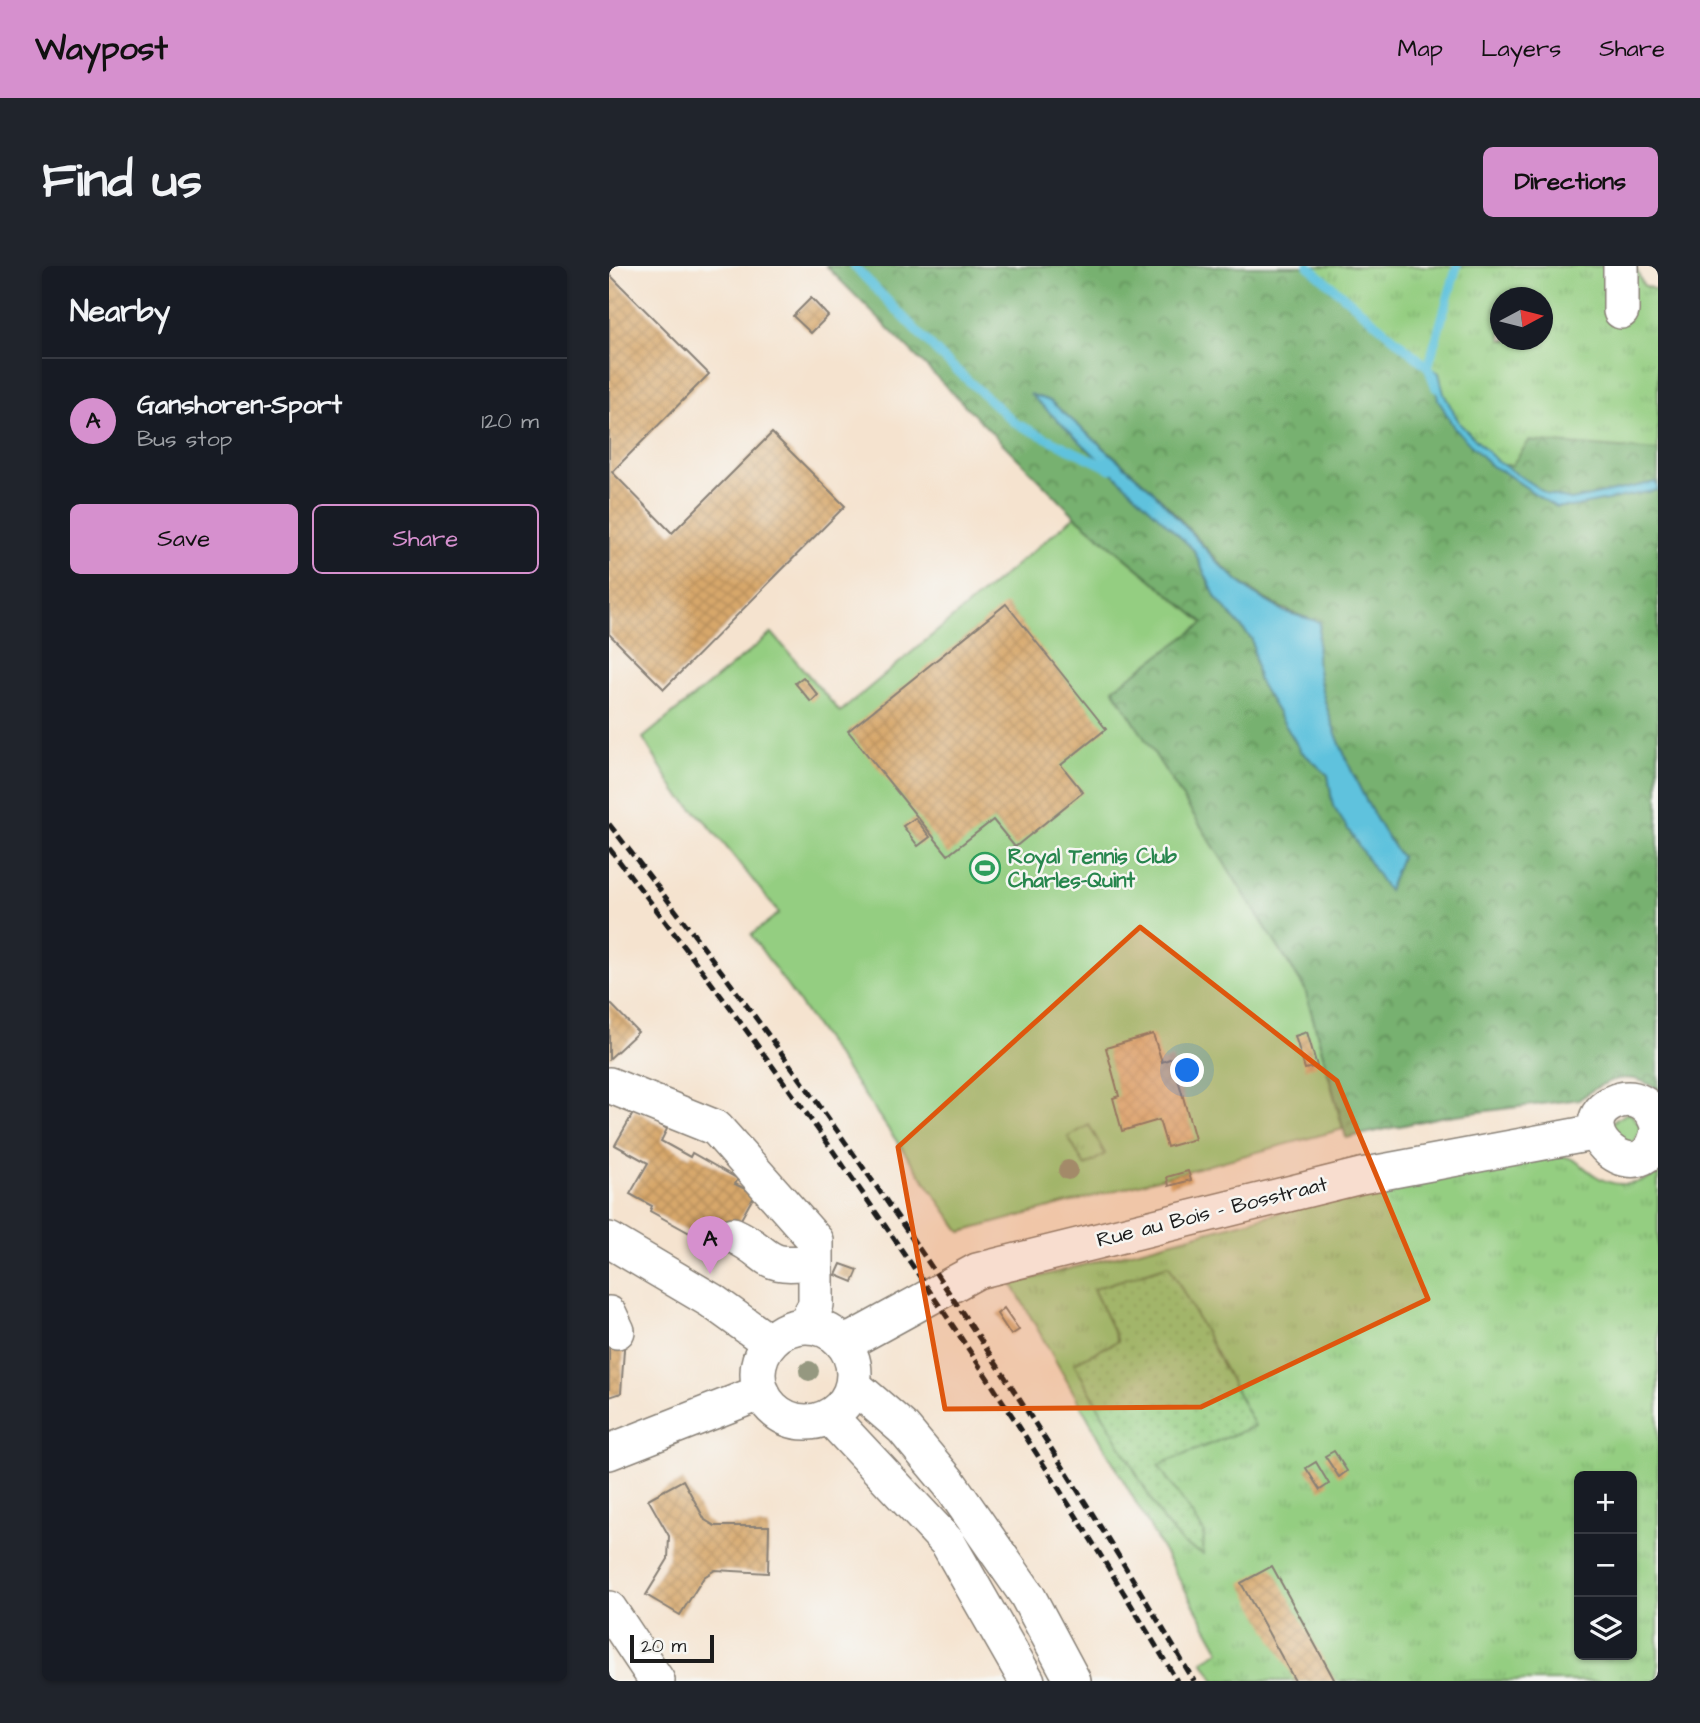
<!DOCTYPE html>
<meta charset="utf-8">
<style>
body{margin:0;font-family:"Architects Daughter",sans-serif;background:#20242c;color:#f1f3f6}
.controls{position:absolute;right:21px;bottom:21px;display:grid;overflow:hidden;border-radius:10px;box-shadow:0 2px 5px #0004}
.controls button{width:63px;height:63px;display:grid;place-items:center;padding:0;border:0;border-bottom:2px solid #363941;background:#171b24;color:#f1f3f6;font:35px sans-serif}
.compass{position:absolute;left:881px;top:21px;width:63px;height:63px;border-radius:50%;background:#171b24;box-shadow:0 2px 5px #0004;rotate:83deg}
.scale{position:absolute;left:21px;bottom:18px;width:84px;box-sizing:border-box;padding-left:7px;border:4px solid #1c1c1c;border-top:0;font-size:19px;line-height:24px;white-space:nowrap;color:#1c1c1c;-webkit-text-stroke:5px #f6f6f2;paint-order:stroke}
.you{position:absolute;left:579px;top:805px;width:24px;height:24px;margin:-18px;border:5px solid #fff;border-radius:50%;background:#1a73e8;box-shadow:0 0 0 10px #1a73e833}
.badge{display:grid;place-items:center;width:46px;height:46px;border-radius:50%;background:#d690ce;color:#111;font-size:23px;font-weight:700}
.pin{position:absolute;translate:-50% -58px;filter:drop-shadow(0 2px 4px #0008)}
.pin::after{content:'';position:absolute;top:37px;width:24px;height:21px;background:inherit;clip-path:polygon(0 0,100% 0,50% 100%)}
.list{margin:0;padding:0;list-style:none}
h2{display:flex;justify-content:space-between;align-items:center;height:91px;margin:0;padding:0 28px;font-size:30px}
h2 small{font-size:23px;font-weight:400;color:#9ea1a6}
.list li{display:grid;grid-template-columns:46px 1fr auto;gap:21px;align-items:center;box-sizing:border-box;height:126px;padding:0 28px;border-top:2px solid #363941}
.list b{display:block;font-size:26px;white-space:nowrap}
.list p{margin:0;font-size:23px;white-space:nowrap;color:#9ea1a6}
.list em{font-size:23px;font-style:normal;color:#9ea1a6}
.actions{display:flex;gap:14px;padding:21px 28px}
.actions a{flex:1;padding:16px 0;border:2px solid #d690ce;border-radius:10px;text-align:center;font-size:24px;color:#d690ce}
.actions .main{background:#d690ce;color:#111}
.icon{flex:none;width:38px;height:38px;fill:none;stroke:currentColor;stroke-width:2;stroke-linecap:round;stroke-linejoin:round}
.map{position:relative;flex:none;width:1049px;height:1415px;overflow:hidden;border-radius:10px}
header{display:flex;align-items:center;gap:42px;box-sizing:border-box;height:98px;padding:0 35px;background:#d690ce;color:#111}
header strong{font-size:33px}
nav{display:flex;gap:38px;margin-inline-start:auto;font-size:24px}
.intro{display:flex;align-items:center;justify-content:space-between;box-sizing:border-box;height:168px;padding:0 42px}
h1{margin:0;font-size:49px}
.button{padding:18px 32px;border-radius:10px;background:#d690ce;color:#111;font-size:24px;font-weight:700}
main{display:flex;gap:42px;padding:0 42px}
aside{flex:1;background:#171b24;border-radius:10px;box-shadow:0 2px 5px #0004}
.map>svg:first-child{display:block}
</style>
<header>
<strong>Waypost</strong>
<nav><a>Map</a><a>Layers</a><a>Share</a></nav>
</header>
<div class="intro"><h1>Find us</h1><a class="button">Directions</a></div>
<main>
<aside>
<h2>Nearby<small></small></h2>
<ul class="list">
<li><span class="badge">A</span><div><b>Ganshoren-Sport</b><p>Bus stop</p></div><em>120 m</em></li>
</ul>
<div class="actions"><a class="main">Save</a><a>Share</a></div>
</aside>
<div class="map">
<svg width="1049" height="1415" viewBox="0 0 1049 1415">
<defs>
<pattern id="forest-crowns" width="20" height="18" patternUnits="userSpaceOnUse" patternTransform="scale(1.75)"><rect width="20" height="18" fill="#77b16f"/><path d="M2 6a3 3 0 1 1 6 0M12 15a3 3 0 1 1 6 0" fill="none" stroke="#618f5a"/></pattern>
<pattern id="park-tufts" width="24" height="20" patternUnits="userSpaceOnUse" patternTransform="scale(1.75)"><rect width="24" height="20" fill="#94ce81"/><path d="M3 7l-1-3M5 7V3M7 7l1-3M15 17l-1-3M17 17v-4M19 17l1-3" fill="none" stroke="#7fb06f"/></pattern>
<pattern id="garden-dots" width="8" height="8" patternUnits="userSpaceOnUse" patternTransform="scale(1.75)"><rect width="8" height="8" fill="#94ce81"/><path d="M2 2h.1M6 6h.1" fill="none" stroke="#7fb06f" stroke-width="1.8" stroke-linecap="round"/></pattern>
<pattern id="building-cross-hatch" width="8" height="8" patternUnits="userSpaceOnUse" patternTransform="scale(1.75)"><rect width="8" height="8" fill="#d7a76b"/><path d="M0 0l8 8M0 8l8-8" fill="none" stroke="#b88f5c"/></pattern>
</defs>
<rect width="100%" height="100%" fill="#f6f6f2"/>
<filter id="ink" filterUnits="userSpaceOnUse"><feTurbulence type="fractalNoise" baseFrequency=".0143" numOctaves="2"/><feDisplacementMap in="SourceGraphic" scale="14" xChannelSelector="R" yChannelSelector="G"/><feConvolveMatrix kernelMatrix="1 2 1 2 8 2 1 2 1" color-interpolation-filters="sRGB"/></filter>
<filter id="wash" filterUnits="userSpaceOnUse"><feTurbulence type="fractalNoise" baseFrequency=".00686" numOctaves="4" result="noise"/><feDisplacementMap in="SourceGraphic" scale="28" xChannelSelector="R" yChannelSelector="G"/><feGaussianBlur stdDeviation="1.57" result="paint"/><feColorMatrix in="noise" values="0 0 0 0 0 0 0 0 0 0 0 0 0 0 0 0 0 1.4 0 .05"/><feComposite in="paint" operator="in"/></filter>
<g filter="url(#wash)">
<rect width="100%" height="100%" fill="#f5e3cf"/>
<path fill="#94ce81" stroke="#58754e" stroke-width="2" d="M466 250 596 358 505 423 696 723 734 863 352 966 142 669 170 647 98 557 67 526 34 472 163 367 231 446Z
M1020 846 1035 863 1021 881 1000 858Z"/>
<path fill="url(#forest-crowns)" stroke="#4a6646" stroke-width="2" fill-rule="evenodd" d="M217 0H719L833 89 902 199 920 175 1049 172V824C1021 803 996 813 971 833L831 851 737 872 696 723 504 423 595 357 466 250ZM441 135C475 165 510 193 542 223 605 283 620 330 711 356 710 371 706 389 709 404 717 458 759 548 792 591L779 624 724 540 719 509 692 485 649 414 643 373 607 332 585 284 502 203Z"/>
<path fill="url(#park-tufts)" stroke="#58754e" stroke-width="2" fill-rule="evenodd" d="M699 0H1026L1034 19 1049 25V185L920 175 903 199H888L847 157 830 129 819 101ZM892 32H934V74H892Z
M480 859 496 888 476 900 459 871Z
M954 890C969 893 975 903 987 910 1007 923 1030 919 1049 907V1415H606L594 1395 611 1385 403 1018 796 913ZM970 1210H1023V1389H970Z"/>
<path fill="url(#garden-dots)" stroke="#58754e" stroke-width="2" d="M560 999 646 1160 549 1199 595 1266 594 1288 574 1278 554 1255 465 1097 509 1075 484 1023Z"/>
<path fill="#5fc2dd" stroke="#3e6f7c" stroke-width="2" d="M822 102 830 107 835 128 851 158 888 195 938 228 962 234 1047 216 1049 224 963 241H947L935 234 893 205 883 201 845 162 829 133Z
M421 128 441 135 543 224 611 299 643 327 676 346 711 356C710 371 706 389 709 404 717 458 759 548 792 591L779 625 724 540 719 509 692 485 649 414 643 373 607 332 585 284Z"/>
<g fill="none" stroke-linecap="round" stroke-linejoin="round">
<path stroke="#5fc2dd" stroke-width="9" d="M245 0 331 89 406 157 502 203
M699 0 819 101 827 122
M819 101 848 0"/>
</g>
<g id="blocks">
<path fill="url(#building-cross-hatch)" d="M0 8 100 108 3 206 63 267 163 167 236 240 55 423 0 368Z
M202 32 219 50 202 67 184 50Z
M397 338 497 463 452 499 474 526 406 581 384 554 339 589 239 465Z
M194 411 209 429 202 436 186 417Z
M306 552 321 571 309 580 294 560Z
M0 736 29 766 0 793Z
M698 766 708 800 696 803 686 770Z
M544 768 553 796 563 792 586 873 558 881 550 854 513 865 504 832 510 830 497 782Z
M26 844 58 863 52 875 81 891 83 887 129 913 126 918 146 928 116 982 99 973 97 976 41 945 43 940 21 928 39 897 6 879Z
M579 905 582 914 560 920 558 911Z
M232 998 249 1004 244 1016 227 1009Z
M395 1042 410 1064 402 1069 388 1048Z
M16 1069 12 1127 0 1131V1074Z
M725 1185 738 1205 730 1211 716 1190Z
M707 1196 720 1218 711 1224 697 1202Z
M74 1214 96 1254 106 1260H160L159 1307 106 1304 95 1311 71 1349 37 1329 59 1293 60 1270 39 1233Z
M663 1300 726 1415H686L632 1317Z"/>
</g>
</g>
<g filter="url(#ink)">
<use href="#blocks" fill-opacity="0" stroke="#888076" stroke-width="2"/>
<g fill="none" stroke-linecap="round" stroke-linejoin="round">
<g stroke="#888076" stroke-width="38">
<path id="minor" d="M1012 45V0
M0 819 107 862 207 975V1039L196 1059
M1049 860C1043 838 1025 827 1003 837 952 863 1038 933 1049 864
M124 969C165 988 151 1004 207 995
M0 974 103 1035 160 1076
M0 1048 8 1065
M149 1108a48 48 0 1 1 96 0a48 48 0 1 1-96 0Z
M235 1078 368 1005 752 910 988 866
M244 1119 294 1162 340 1217 418 1329 464 1415
M220 1150 339 1277 418 1415
M0 1186 153 1126
M0 1343 48 1415"/>
</g>
<use href="#minor" stroke="#fff" stroke-width="35"/>
<path stroke="#1c1c1c" stroke-width="5" stroke-dasharray="10 5" stroke-linecap="butt" d="M0 558C213 831 409 1117 585 1415
M0 582C206 848 396 1126 568 1415"/>
</g>
<g fill="#959880">
<circle cx="459" cy="904" r="10"/>
<circle cx="200" cy="1105" r="10"/>
</g>
</g>
<path fill="#de560d" fill-opacity="0.2" stroke="#de560d" stroke-width="5" stroke-linejoin="round" d="M531 661 728 815 819 1033 592 1141 336 1143 289 881Z"/>
<defs>
<g id="stadium-ring" transform="scale(1.575)"><circle r="9.5" fill="#f6f6f2" stroke="#2e9e5b" stroke-width="1.5"/><path d="M0-5a6.5 5 0 1 0 0 10a6.5 5 0 1 0 0-10ZM-3.5-1.8h7v3.6h-7Z" fill="#2e9e5b"/></g>
</defs>
<g fill-rule="evenodd">
<use href="#stadium-ring" x="376" y="602"/>
</g>
<g text-anchor="middle" dominant-baseline="central" stroke-width="5" stroke-linejoin="round" paint-order="stroke">
<g font-size="21" font-weight="bold" fill="#27864d" stroke="#f6f6f2" text-anchor="start">
<text x="399" y="590">Royal Tennis Club<tspan x="399" dy="24">Charles-Quint</tspan></text>
</g>
<g font-size="21" fill="#1c1c1c" stroke="#f6f6f2">
<text transform="translate(603 946) rotate(-14)">Rue au Bois - Bosstraat</text>
</g>
</g>
</svg>
<div class="controls">
<button>+</button>
<button>−</button>
<button><svg class="icon" aria-label="layers" viewBox="0 0 24 24"><path d="M12 4l9 5-9 5-9-5zM3 14l9 5 9-5"/></svg></button>
</div>
<svg class="compass" viewBox="-18 -18 36 36"><path d="M0-13l5 13h-10z" fill="#e53935"/><path d="M0 13l5-13h-10z" fill="#9ea1a6"/></svg>
<div class="scale">20 m</div>
<div class="you"></div>
<div class="pin badge" style="left:101px;top:1008px">A</div>
</div>
</main>
